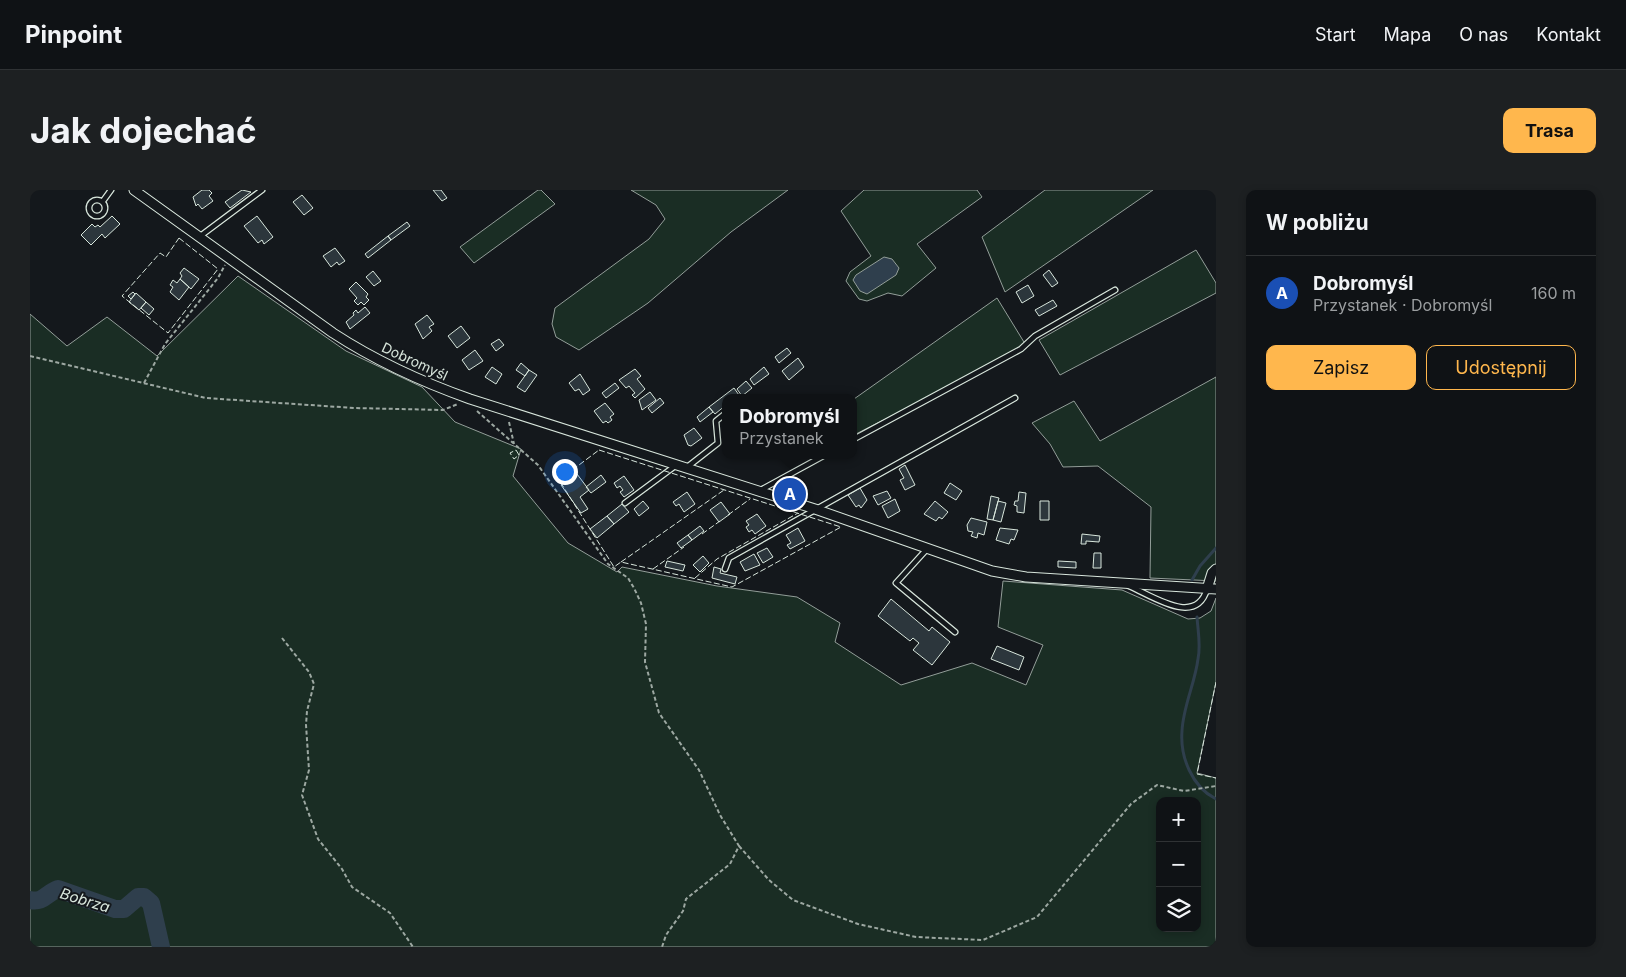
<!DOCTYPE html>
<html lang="pl">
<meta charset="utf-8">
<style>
body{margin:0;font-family:Inter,sans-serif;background:#1d2022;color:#f1f3f6}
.controls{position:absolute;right:15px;bottom:15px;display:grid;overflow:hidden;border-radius:10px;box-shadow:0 2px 8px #0003}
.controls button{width:45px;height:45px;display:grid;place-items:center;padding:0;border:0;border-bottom:1px solid #2f3234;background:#0f1215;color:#f1f3f6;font:25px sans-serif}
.you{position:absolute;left:534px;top:281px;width:18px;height:18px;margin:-12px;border:4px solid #fff;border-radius:50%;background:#1a73e8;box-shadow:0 0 0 8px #1a73e833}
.badge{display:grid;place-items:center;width:32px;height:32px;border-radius:50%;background:#ffb74d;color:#fff;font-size:16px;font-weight:700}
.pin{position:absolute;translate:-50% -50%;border:2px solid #fff;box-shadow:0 1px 5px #0006}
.popup{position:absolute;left:692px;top:204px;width:135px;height:65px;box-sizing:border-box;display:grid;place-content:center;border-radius:10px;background:#0f1215;filter:drop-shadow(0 1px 4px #0005);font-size:16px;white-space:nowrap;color:#9b9ea0}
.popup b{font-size:19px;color:#f1f3f6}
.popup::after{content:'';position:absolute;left:50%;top:100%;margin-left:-10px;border:10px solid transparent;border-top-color:#0f1215}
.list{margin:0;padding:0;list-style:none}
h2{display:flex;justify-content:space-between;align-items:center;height:65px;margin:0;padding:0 20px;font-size:21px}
h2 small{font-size:16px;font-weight:400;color:#9b9ea0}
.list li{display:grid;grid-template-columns:32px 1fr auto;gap:15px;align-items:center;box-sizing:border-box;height:75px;padding:0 20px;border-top:1px solid #2f3234}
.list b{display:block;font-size:19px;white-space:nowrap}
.list p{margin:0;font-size:16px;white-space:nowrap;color:#9b9ea0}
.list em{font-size:16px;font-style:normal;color:#9b9ea0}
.actions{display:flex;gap:10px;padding:15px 20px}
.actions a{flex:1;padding:11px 0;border:1px solid #ffb74d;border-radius:10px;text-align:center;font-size:18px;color:#ffb74d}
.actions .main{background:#ffb74d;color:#111}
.icon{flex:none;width:28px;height:28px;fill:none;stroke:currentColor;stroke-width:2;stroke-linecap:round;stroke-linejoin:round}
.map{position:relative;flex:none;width:1186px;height:757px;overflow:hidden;border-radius:10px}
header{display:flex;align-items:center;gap:30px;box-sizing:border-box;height:70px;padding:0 25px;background:#0f1215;border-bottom:1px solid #2f3234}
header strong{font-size:24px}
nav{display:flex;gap:28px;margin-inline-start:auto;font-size:18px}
.intro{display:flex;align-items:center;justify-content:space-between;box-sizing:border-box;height:120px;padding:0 30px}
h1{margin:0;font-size:35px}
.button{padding:12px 22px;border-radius:10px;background:#ffb74d;color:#111;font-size:18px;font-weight:700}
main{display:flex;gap:30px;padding:0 30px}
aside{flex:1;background:#0f1215;border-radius:10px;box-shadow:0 2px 8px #0003}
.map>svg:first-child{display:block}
</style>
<header>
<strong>Pinpoint</strong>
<nav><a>Start</a><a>Mapa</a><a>O nas</a><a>Kontakt</a></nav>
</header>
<div class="intro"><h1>Jak dojechać</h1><a class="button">Trasa</a></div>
<main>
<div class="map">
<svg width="1186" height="757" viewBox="0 0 1186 757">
<rect width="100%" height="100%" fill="#14181c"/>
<path fill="#1a2d24" stroke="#939e99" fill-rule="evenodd" d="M508 0H511L525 14 444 73 430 57Z
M601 0H758L701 42 618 113 549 160 526 147 522 134 525 118 619 49 635 29 626 15Z
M834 0H947L952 7 887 54 906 78 872 106 858 103 837 111 829 109 816 91 820 82 841 66 811 21Z
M1015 0H1123L975 102 952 47Z
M1166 60 1186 93V103L1030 185 1009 150Z
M208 86 316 161 392 197 425 232 491 259 483 286 538 353 587 382 592 377 687 396 767 407 810 433 805 452 871 495 942 473 996 495 1013 455 968 437 973 391 1092 400 1158 429 1170 428 1181 421 1186 408V492L1167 583 1186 588V757H0V124L37 156 77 127 127 166ZM1130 611H1167V738H1130Z
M967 108 997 157 824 245V209Z
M1186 187V391L1120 388 1121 317 1068 276 1033 277 1020 254 1002 233 1044 211 1070 251Z"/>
<path fill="#2f3f4d" stroke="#939e99" d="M854 67 862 69 869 78 866 85 837 104 830 101 823 90 826 85Z"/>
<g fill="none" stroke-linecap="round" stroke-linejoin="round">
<path stroke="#2f3f4d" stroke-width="3" d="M1162 390 1170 376 1186 358
M1167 427C1168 442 1171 455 1168 469 1165 493 1153 517 1152 541 1150 567 1162 597 1186 609"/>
<path stroke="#2f3f4d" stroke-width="18" d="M0 710C14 713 16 703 28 699L85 719H94L108 707H114L121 713 131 757"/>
</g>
<path fill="#2c363c" stroke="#d8e6dc" d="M172 0H179L182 3 179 6 183 11 172 19 168 14 166 16 163 7Z
M212 0 221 2 200 18 195 12Z
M403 0H411L417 8 412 11Z
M272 5 283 18 274 25 263 12Z
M82 26 90 34 75 48 72 44 61 55 51 45 62 34 65 37 68 35 70 37Z
M227 26 243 47 234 54 232 50 228 53 214 36Z
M377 32 380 36 361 50 358 46Z
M358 46 361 50 338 68 335 64Z
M305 58 315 71 309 75 307 72 301 77 293 66Z
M154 78 169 89 161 99 150 89 152 86 150 83Z
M1019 80 1028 93 1022 97 1013 85Z
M343 81 351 91 344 96 336 87Z
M150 89 159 97 149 110 140 102 143 97 140 95 143 90 147 93Z
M326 92 338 104 336 107 339 110 334 115 331 112 328 115 324 111 327 108 319 99Z
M998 95 1004 106 992 113 986 102Z
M103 102 105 104 101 109 98 106Z
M106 103 116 112 109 120 99 112Z
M1023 110 1027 116 1009 126 1005 120Z
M116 112 124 119 119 125 111 118Z
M335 117 340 123 320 139 316 132 324 125 323 123 326 120 328 123Z
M397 125 404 134 399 137 402 141 393 149 385 134Z
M431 136 440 148 427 158 418 146Z
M469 149 474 155 466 161 461 154Z
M757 158 761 163 749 173 745 167Z
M445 160 453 171 439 180 432 170Z
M768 168 774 177 759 190 752 181Z
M491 173 499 180 495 186 486 180Z
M462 177 472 184 466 194 455 187Z
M734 177 739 184 724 195 720 189Z
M605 179 611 186 607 189 615 199 605 208 602 205 605 203 599 196 596 198 589 190Z
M499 180 507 185 495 202 487 197Z
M550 184 560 200 553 205 549 199 545 201 539 193Z
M716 191 722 198 712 206 707 199Z
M585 193 589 198 576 208 572 203Z
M704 198 709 205 705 208H696V215L685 224 679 217Z
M620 202 626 210 612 220 609 210Z
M630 208 634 213 622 223 618 218Z
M575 213 584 224 580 227 582 230 578 233 576 231 573 233 564 221Z
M679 217 683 222 670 232 667 227Z
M664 238 672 248 661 256 658 255 654 245Z
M875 275 885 295 875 300 870 290 874 288 869 279Z
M547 284 559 300 550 307 558 319 551 323 531 295Z
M571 285 576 292 561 303 556 297Z
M594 286 604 300 594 307 590 302 593 300 590 296 587 298 584 293Z
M920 293 932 301 926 310 914 303Z
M830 298 837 310 831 318 829 315 826 317 818 305Z
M857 301 861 308 848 315 843 306Z
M657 302 665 314 654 322 649 314 646 316 643 312Z
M989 302 996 303 994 323 987 322V316L984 315 985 311H988Z
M961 306 969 308 963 330 957 329Z
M865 309 870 321 858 328 852 316Z
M613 311 619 318 609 326 604 319Z
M905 311 918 322 912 329 909 327 906 331 894 324Z
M968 311 976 313 971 332 963 330Z
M1010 311H1019V330H1010Z
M691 312 700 324 689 332 680 320Z
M592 314 599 322 584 334 577 326Z
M727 324 736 336 725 344 722 340 719 342 716 337 719 335 716 331Z
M577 326 584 334 567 348 560 339Z
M941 328 957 332 954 345 948 343 947 348 941 346 943 342 938 341 937 335Z
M670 336 674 341 662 350 658 345Z
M768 338 775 351 760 359 757 355 761 353 756 345Z
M970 338 988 340 984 350 981 349 979 354 966 350Z
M1052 344 1070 346 1069 352 1056 351V354H1051Z
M658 345 662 350 651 358 647 353Z
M737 358 743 367 733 373 727 363Z
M1064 363H1071V378H1063Z
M724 364 730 375 715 381 710 372Z
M673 366 679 373 670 382 663 375Z
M637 371 655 375 653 381 635 377Z
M1028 371 1046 372V378L1028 377Z
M684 377 691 379 690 383 707 387 705 394 682 388Z
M861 409 899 441 902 437 920 452 902 475 883 460 889 453 883 448 880 451 848 426Z
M967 456 994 467 989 480 961 469Z"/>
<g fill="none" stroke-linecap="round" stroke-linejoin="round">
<g stroke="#d8e6dc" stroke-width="7">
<path id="service" d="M59 18a8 8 0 1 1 16 0a8 8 0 1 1-16 0Z
M73 11 81 0
M169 47 232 0
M824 249 991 159 1005 146 1085 100
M656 278 688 253 686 231 696 223
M729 301 795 265
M595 313 645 276
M897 359 866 393 925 442
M695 379 699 368 985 208
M1099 396C1123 406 1166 437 1177 399"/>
</g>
<g stroke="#d8e6dc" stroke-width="11">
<path id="minor" d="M104 0 303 143C346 171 392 192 440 209L785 319 962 381 996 387 1186 399
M1177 399 1182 383 1186 379"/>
</g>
<path stroke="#9da8a2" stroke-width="2" stroke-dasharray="4 2.5" stroke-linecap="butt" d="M0 166 176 208 324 218 413 220 428 214
M114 193 135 154 188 88 195 75
M447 221 508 275 578 374 598 388 604 398 611 413 616 434 615 472 629 523 669 580 690 625 709 656 700 674 656 709 653 721 636 745 632 757
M479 232 484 254
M252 448 279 482 284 494 277 521 276 535 279 580 272 605 288 649 312 679 322 697 360 723 383 757
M709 656 739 690 763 710 828 734 886 747 953 750 1007 727 1101 614 1127 595 1154 601 1186 596"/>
<use href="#service" stroke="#14181c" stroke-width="4.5"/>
<use href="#minor" stroke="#14181c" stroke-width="9"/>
<path stroke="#d8e6dc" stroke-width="1" stroke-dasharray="6 2.5" stroke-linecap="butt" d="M149 48 188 79 138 143 92 106 130 63 136 67Z
M486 260 489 265 484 269 480 263Z
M569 260 811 337 702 397 591 372 584 377 529 290Z
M698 325 720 309
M672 344 690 331
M591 372 694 300
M623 379 654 357
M665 388 687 369 768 323
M1186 492 1167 584 1186 588"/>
</g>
<g text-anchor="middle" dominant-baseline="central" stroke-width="4" stroke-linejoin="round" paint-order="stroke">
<g font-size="14" fill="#d8e6dc" stroke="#14181c">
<text transform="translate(385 171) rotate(25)">Dobromyśl</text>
</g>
<g font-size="15" font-style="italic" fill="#d8e6dc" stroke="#14181c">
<text transform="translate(55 710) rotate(17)">Bobrza</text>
</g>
</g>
</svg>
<div class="controls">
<button>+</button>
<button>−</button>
<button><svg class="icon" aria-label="layers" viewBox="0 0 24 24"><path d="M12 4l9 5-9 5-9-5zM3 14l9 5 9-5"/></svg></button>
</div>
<div class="you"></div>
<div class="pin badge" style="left:760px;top:304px;background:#1a4fb4">A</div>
<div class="popup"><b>Dobromyśl</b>Przystanek</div>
</div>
<aside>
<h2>W pobliżu<small></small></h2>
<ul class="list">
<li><span class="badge" style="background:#1a4fb4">A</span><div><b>Dobromyśl</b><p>Przystanek · Dobromyśl</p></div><em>160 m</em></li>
</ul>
<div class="actions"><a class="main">Zapisz</a><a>Udostępnij</a></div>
</aside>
</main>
